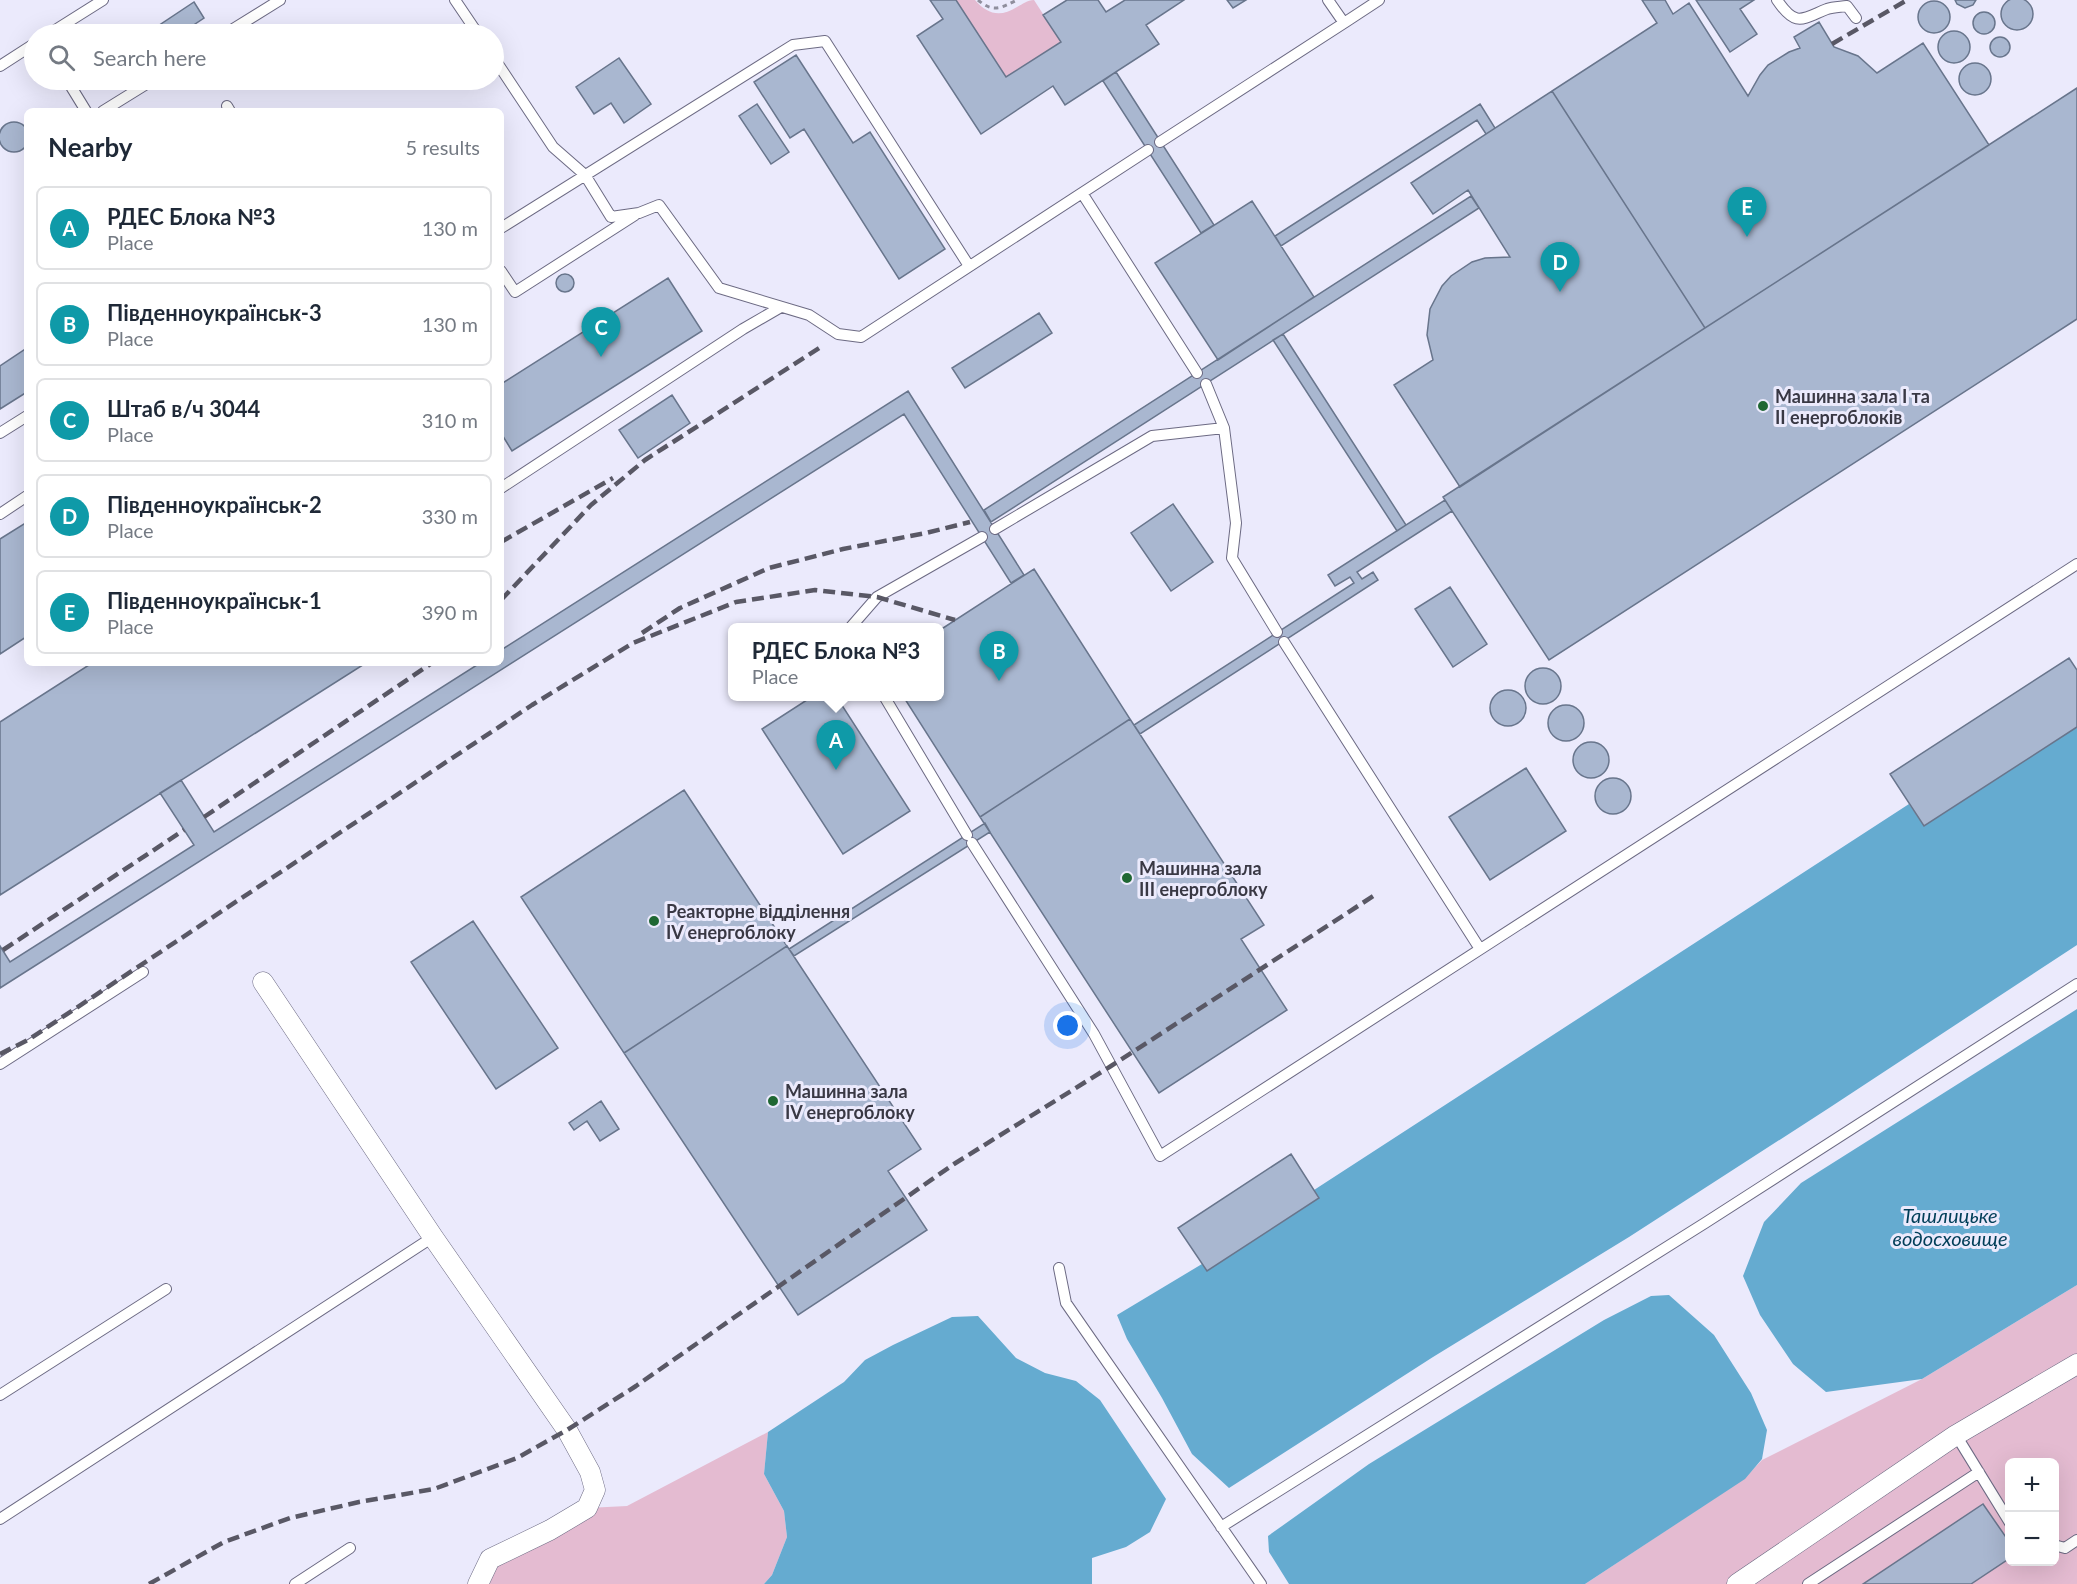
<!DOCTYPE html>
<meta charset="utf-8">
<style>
body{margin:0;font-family:Lato,sans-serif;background:#f6f6f7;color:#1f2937}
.controls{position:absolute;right:18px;bottom:18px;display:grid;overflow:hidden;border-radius:9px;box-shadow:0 6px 24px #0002}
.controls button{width:54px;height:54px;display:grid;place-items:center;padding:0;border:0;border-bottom:2px solid #e0e1e3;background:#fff;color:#1f2937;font:30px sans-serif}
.you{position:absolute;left:1068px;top:1026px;width:21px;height:21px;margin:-15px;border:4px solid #fff;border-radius:50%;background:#1a73e8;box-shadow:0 0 0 9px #1a73e833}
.badge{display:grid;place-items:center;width:39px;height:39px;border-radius:50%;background:#1f6733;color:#fff;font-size:20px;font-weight:700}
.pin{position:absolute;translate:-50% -50px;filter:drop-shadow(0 2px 3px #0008)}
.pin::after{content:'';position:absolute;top:32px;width:21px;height:18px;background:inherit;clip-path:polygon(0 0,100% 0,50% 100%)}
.popup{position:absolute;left:728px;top:623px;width:216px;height:78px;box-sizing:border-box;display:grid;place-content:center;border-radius:9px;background:#fff;filter:drop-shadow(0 2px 4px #0005);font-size:20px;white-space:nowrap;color:#747a83}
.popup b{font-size:22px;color:#1f2937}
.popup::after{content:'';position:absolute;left:50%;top:100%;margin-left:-12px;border:12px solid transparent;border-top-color:#fff}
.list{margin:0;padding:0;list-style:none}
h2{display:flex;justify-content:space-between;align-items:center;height:78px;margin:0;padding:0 24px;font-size:26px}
h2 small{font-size:20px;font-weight:400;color:#747a83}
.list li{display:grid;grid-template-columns:39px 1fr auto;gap:18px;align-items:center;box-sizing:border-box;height:84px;margin:0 12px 12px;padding:0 12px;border:2px solid #e0e1e3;border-radius:9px}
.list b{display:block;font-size:22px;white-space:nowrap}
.list p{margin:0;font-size:20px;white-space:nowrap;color:#747a83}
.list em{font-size:20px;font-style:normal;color:#747a83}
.icon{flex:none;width:33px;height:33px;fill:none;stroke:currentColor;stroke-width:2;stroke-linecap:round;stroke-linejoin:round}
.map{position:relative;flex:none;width:2077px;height:1584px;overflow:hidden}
.search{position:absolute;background:#fff;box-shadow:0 6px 24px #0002;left:24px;top:24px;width:480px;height:66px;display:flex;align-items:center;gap:15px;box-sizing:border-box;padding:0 21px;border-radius:33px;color:#747a83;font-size:22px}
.panel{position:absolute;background:#fff;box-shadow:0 6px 24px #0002;left:24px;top:108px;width:480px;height:558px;border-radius:9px}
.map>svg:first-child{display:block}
</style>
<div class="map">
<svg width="2077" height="1584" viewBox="0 0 2077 1584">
<rect width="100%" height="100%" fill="#ebeafc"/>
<path fill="#e4bbd1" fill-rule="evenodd" d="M956 0H975C987 14 1000 18 1017 7 1023 4 1027 0 1034 0L1061 42 1006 77Z
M2077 1285V1584H1585L1744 1479 1762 1460 1922 1379ZM2010 1462H2054V1562H2010Z
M768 1432 764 1474 784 1511 787 1537 772 1575 764 1584H478L490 1559 587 1508 627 1506Z"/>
<path fill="#65abd0" d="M2077 727V945L1829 1108 1629 1237 1433 1357 1229 1488 1192 1454 1162 1398 1127 1339 1117 1315 1202 1264 1207 1271 1319 1198 1314 1190 1909 804 1924 826Z
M2077 1009V1285L1922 1379 1826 1392 1793 1364 1760 1315 1743 1276 1764 1222 1801 1183Z
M1669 1295 1714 1335 1751 1393 1767 1430 1762 1459 1745 1479 1585 1584H1289L1269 1552 1268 1536 1369 1464 1604 1320 1651 1296Z
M978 1316 1016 1358 1045 1373 1076 1381 1100 1400 1166 1499 1150 1532 1126 1547 1092 1558V1584H764L772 1575 787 1537 784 1511 764 1474 768 1432 844 1382 865 1360 893 1345 952 1317Z"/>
<path fill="#a9b7d0" stroke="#68758c" stroke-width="1.5" d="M2001 14a16 16 0 1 1 32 0a16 16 0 1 1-32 0Z
M930 0H956L1006 77 1061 42 1043 15 1067 0H1098L1106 12 1125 0H1184L1146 25 1159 44 1065 105 1053 86 981 134 917 36 943 19Z
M1227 0H1246L1233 8Z
M1642 0H1665L1673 14 1689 3 1748 96 1760 75 1768 65 1789 52 1800 48 1794 37 1819 22 1834 47 1858 56 1877 73 1923 43 1989 145 1705 328 1552 91 1657 23Z
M1696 0H1754L1740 9 1757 34 1730 52Z
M1955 0H1976L1973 5 1965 8 1957 4Z
M1918 17a16 16 0 1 1 32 0a16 16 0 1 1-32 0Z
M194 2 204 18 180 34H155L152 30Z
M1973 23a11 11 0 1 1 22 0a11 11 0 1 1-22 0Z
M1938 47a16 16 0 1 1 32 0a16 16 0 1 1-32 0Z
M1990 47a10 10 0 1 1 20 0a10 10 0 1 1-20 0Z
M796 55 853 143 870 132 945 249 899 279 804 129 790 138 754 82Z
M619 58 651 104 624 123 611 103 594 114 576 87Z
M1959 79a16 16 0 1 1 32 0a16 16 0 1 1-32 0Z
M1116 72 1214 225 1201 233 1103 81Z
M2077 88V319L1549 660 1443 497Z
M1552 91 1705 328 1460 487 1394 385 1433 360 1427 335 1430 309 1442 286 1451 276 1472 262 1485 258 1510 257 1468 190 1433 214 1411 183Z
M757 104 789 152 771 164 739 116Z
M1480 104 1495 128 1486 134 1477 120 1281 246 1275 236Z
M-1 137a15 15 0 1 1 30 0a15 15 0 1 1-30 0Z
M1471 196 1479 208 991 522 984 510Z
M1252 201 1314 297 1218 360 1155 263Z
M556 283a9 9 0 1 1 18 0a9 9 0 1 1-18 0Z
M668 278 702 331 512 451 501 433V384Z
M1039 313 1052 333 965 388 952 368Z
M1283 334 1406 525 1397 531 1273 340Z
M27 348V392L0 409V366Z
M908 391 1024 575 1011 583 904 414 0 988V946L10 962 194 845 160 793 181 780 214 832 480 663H501V650Z
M672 395 690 423 638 458 619 430Z
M1445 500 1452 511 1357 572 1362 579 1373 572 1378 580 1140 734 1134 725 1354 583 1350 577 1335 586 1328 575Z
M1173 504 1213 562 1171 591 1131 533Z
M27 522V638L26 637 0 654V539Z
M1034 569 1130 719 980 817 903 696H940V630Z
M1450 587 1487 644 1453 667 1415 609Z
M2069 658 2077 670V727L1924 826 1890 774Z
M92 663H366L0 895V722Z
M1525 686a18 18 0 1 1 36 0a18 18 0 1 1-36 0Z
M1490 708a18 18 0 1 1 36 0a18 18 0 1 1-36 0Z
M813 696H836L910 811 843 854 762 729Z
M1548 723a18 18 0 1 1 36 0a18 18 0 1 1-36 0Z
M1130 719 1264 925 1241 939 1287 1010 1159 1093 980 817Z
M1573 760a18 18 0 1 1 36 0a18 18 0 1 1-36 0Z
M1526 768 1566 831 1490 880 1449 817Z
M1595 796a18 18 0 1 1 36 0a18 18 0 1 1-36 0Z
M684 790 787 946 624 1053 521 897Z
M985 823 990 832 794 956 789 949Z
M473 921 558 1048 496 1089 411 962Z
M787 946 921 1149 888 1171 927 1230 798 1315 624 1053Z
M601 1101 619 1129 600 1141 587 1121 574 1130 569 1123Z
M1291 1154 1319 1198 1207 1271 1178 1228Z
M1983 1504 2010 1543V1558L1971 1584H1863Z"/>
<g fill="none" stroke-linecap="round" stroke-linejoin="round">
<g stroke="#6c6a83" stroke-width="12">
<path id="service" d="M455 0 478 34
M1328 0 1344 23 1379 0
M1777 0C1796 28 1802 19 1827 9 1833 7 1840 7 1847 6L1856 18
M49 34 103 0
M225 34 280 0
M494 58 553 147 585 175 611 217 639 213 659 205 719 288 809 315 838 334 861 337 1148 150
M0 66 34 44
M67 80 86 111
M227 106 230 111
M103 111 153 80
M1160 142 1344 23
M1082 193 1197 373
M501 228 793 45 825 41 969 266
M501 271 515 292 635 215
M1206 384 1224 428 1236 523 1232 558 1277 632
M0 433 27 416
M501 488 743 329 781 307
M0 514 27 496
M995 529 1152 436 1224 428
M850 628 877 597 982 537
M1284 642 1480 949
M884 696 967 835
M972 843 1094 1034 1160 1156 2077 564
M0 1064 143 972
M1059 1268 1066 1303 1261 1584
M0 1395 166 1289
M1956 1435 2010 1523
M0 1519 433 1237
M1221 1527 1705 1223 2077 984
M2054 1545 2065 1548 2077 1540
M295 1584 350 1548
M1808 1584 1979 1472"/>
</g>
<g stroke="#6c6a83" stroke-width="21">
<path id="minor" d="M263 982 433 1237 567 1430 590 1472 595 1490 587 1508 550 1530 490 1559 478 1584
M1737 1584 1956 1435 2077 1364"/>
</g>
<path stroke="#8f8e9d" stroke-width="3" stroke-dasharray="4.5 4.5" stroke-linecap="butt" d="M978 0C993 13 1001 8 1017 0"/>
<use href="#service" stroke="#fff" stroke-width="10"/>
<use href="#minor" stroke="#fff" stroke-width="20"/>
<path stroke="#595865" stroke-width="4.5" stroke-dasharray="12 6" stroke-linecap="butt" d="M1832 44 1907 0
M501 542 613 478
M501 600 591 505 645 460 824 345
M642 633 680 608 769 568 843 549 926 533 970 522
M204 817 432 663
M3 950 184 830
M0 1054 28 1040 532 705 633 643 736 602 815 590 877 597 955 620
M149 1584 224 1542 290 1518 359 1502 434 1489 517 1458 567 1430 636 1386 954 1164 1111 1066 1378 893"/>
</g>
<g fill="#1f6733" stroke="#ebeafc" stroke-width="2">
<circle cx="1763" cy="406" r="6"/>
<circle cx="1127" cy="878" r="6"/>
<circle cx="654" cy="921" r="6"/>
<circle cx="773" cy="1101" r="6"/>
</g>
<g text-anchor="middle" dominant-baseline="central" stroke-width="6" stroke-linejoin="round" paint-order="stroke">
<g font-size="18" font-weight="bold" fill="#393844" stroke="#ebeafc" text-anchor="start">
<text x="1775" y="396">Машинна зала I та<tspan x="1775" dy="21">II енергоблоків</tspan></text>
<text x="1139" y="868">Машинна зала<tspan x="1139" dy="21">III енергоблоку</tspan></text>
<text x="666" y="911">Реакторне відділення<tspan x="666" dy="21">IV енергоблоку</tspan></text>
<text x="785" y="1091">Машинна зала<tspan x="785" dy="21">IV енергоблоку</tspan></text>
</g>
<g font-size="20" font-style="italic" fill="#003e58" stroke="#ebeafc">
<text x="1950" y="1215">Ташлицьке<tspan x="1950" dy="23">водосховище</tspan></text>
</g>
</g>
</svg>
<div class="controls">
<button>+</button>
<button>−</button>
</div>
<div class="you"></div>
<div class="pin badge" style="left:836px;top:770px;background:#0f9aa8">A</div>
<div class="popup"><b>РДЕС Блока №3</b>Place</div>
<div class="pin badge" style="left:999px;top:681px;background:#0f9aa8">B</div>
<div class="pin badge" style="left:601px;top:357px;background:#0f9aa8">C</div>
<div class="pin badge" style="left:1560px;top:292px;background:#0f9aa8">D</div>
<div class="pin badge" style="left:1747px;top:237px;background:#0f9aa8">E</div>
<div class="search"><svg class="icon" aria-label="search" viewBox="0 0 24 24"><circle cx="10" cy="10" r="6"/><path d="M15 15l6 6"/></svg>Search here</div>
<section class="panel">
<h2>Nearby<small>5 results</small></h2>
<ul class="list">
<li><span class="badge" style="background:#0f9aa8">A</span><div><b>РДЕС Блока №3</b><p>Place</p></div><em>130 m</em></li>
<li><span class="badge" style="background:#0f9aa8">B</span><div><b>Південноукраїнськ-3</b><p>Place</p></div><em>130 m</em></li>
<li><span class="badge" style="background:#0f9aa8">C</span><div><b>Штаб в/ч 3044</b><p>Place</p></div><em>310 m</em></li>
<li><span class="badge" style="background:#0f9aa8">D</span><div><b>Південноукраїнськ-2</b><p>Place</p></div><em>330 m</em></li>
<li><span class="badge" style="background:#0f9aa8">E</span><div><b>Південноукраїнськ-1</b><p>Place</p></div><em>390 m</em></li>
</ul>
</section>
</div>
